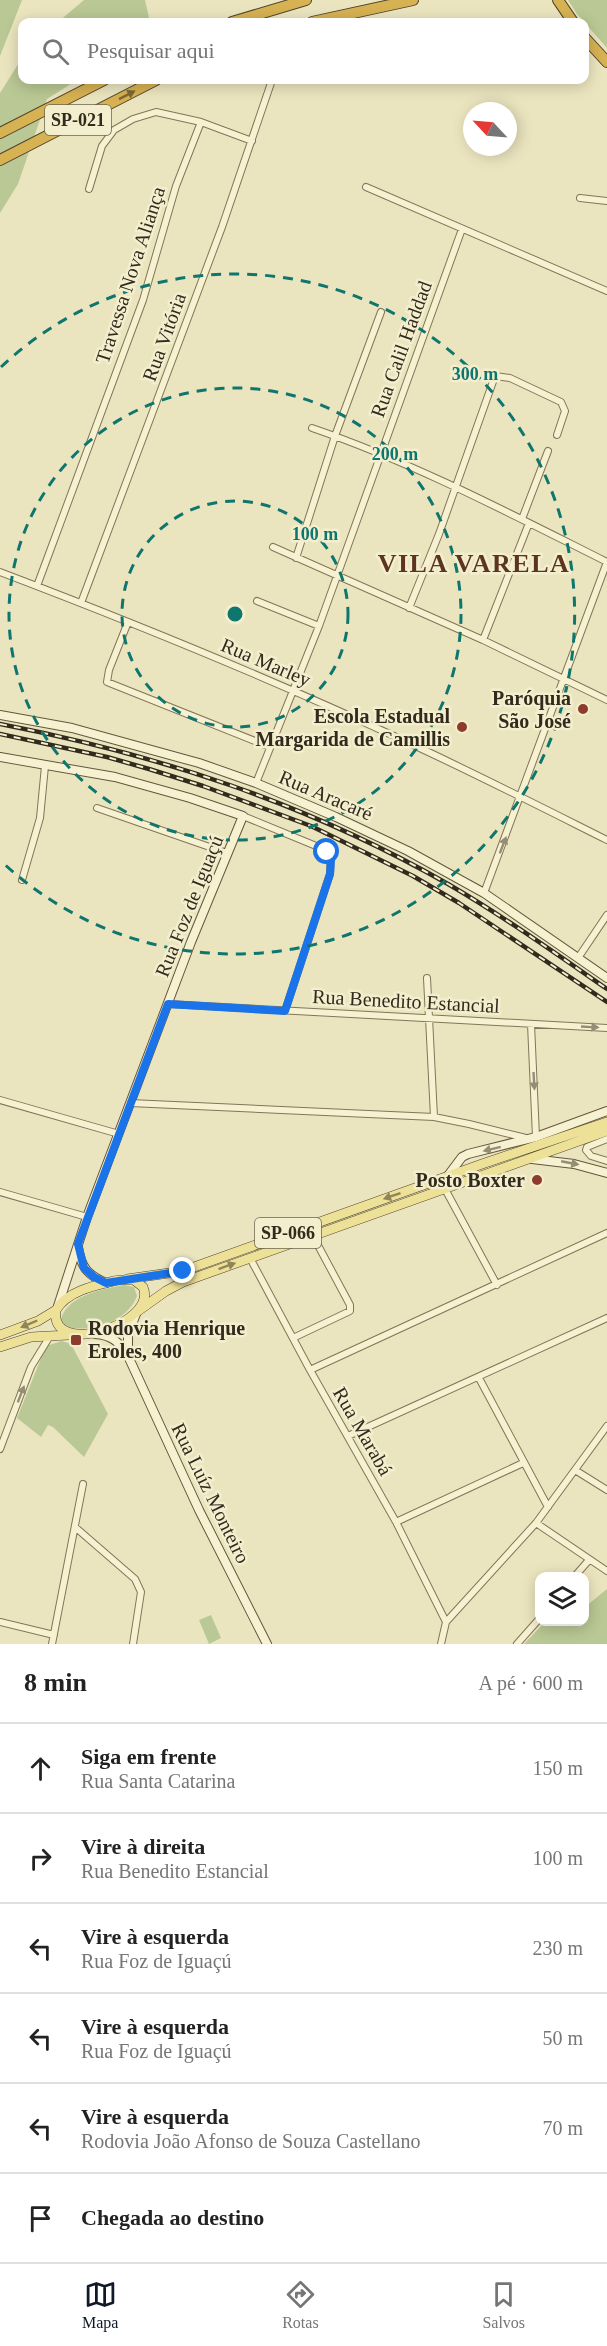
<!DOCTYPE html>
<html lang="pt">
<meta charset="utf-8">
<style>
body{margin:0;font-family:Georgia,serif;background:#f2f2f2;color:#222}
.controls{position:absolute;right:18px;bottom:18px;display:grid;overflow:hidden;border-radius:12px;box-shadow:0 3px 15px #0003}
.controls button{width:54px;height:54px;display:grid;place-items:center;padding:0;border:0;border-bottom:2px solid #e0e0e0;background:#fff;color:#222;font:30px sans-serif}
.compass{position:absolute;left:463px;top:102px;width:54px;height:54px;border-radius:50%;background:#fff;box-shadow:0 3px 15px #0003;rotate:296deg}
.stop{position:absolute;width:18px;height:18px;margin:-14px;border:4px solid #1a73e8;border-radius:50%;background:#fff}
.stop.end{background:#1a73e8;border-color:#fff;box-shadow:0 2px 6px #0008}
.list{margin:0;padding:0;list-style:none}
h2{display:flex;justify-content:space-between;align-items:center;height:78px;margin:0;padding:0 24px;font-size:26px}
h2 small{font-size:20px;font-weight:400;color:#767676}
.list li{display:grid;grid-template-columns:39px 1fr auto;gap:18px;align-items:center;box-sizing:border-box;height:90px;padding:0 24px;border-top:2px solid #e0e0e0}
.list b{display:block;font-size:22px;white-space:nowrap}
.list p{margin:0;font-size:20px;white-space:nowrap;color:#767676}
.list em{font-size:20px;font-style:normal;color:#767676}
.icon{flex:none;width:33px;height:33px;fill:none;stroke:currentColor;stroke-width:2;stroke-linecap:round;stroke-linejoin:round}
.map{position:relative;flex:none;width:607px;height:1644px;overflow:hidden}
.search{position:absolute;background:#fff;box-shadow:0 3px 15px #0003;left:18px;right:18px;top:18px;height:66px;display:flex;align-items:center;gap:15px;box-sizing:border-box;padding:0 21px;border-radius:12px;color:#767676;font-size:22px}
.sheet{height:618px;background:#fff}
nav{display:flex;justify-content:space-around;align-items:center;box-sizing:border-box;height:84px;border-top:2px solid #e0e0e0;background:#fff;font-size:16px;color:#767676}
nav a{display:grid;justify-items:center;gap:3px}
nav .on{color:#111827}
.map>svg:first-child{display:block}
</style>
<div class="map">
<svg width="607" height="1644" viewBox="0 0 607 1644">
<rect width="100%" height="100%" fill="#ebe5bf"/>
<path fill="#b9c894" d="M0 0H22L0 56Z
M84 0H145L150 22H58Z
M568 0H607V48L577 14Z
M22 58V80H77L47 99 18 184 0 213V93Z
M124 1285 134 1287 137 1296C127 1323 86 1336 60 1324 63 1296 102 1289 124 1285Z
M62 1341 71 1344 108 1414 84 1457 53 1427 48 1425 41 1437 17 1418 46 1346Z
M607 1589V1644H524L545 1622H584L585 1607Z
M211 1615 221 1638 209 1644 199 1620Z"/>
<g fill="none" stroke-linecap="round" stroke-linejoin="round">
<g stroke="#827558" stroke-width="8">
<path id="street" d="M201 122 252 141
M366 187 607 291
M580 198 607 201
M312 428C414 463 511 514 607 562
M522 519 548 451
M273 547 483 640 607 700
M296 558 335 436 381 312
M0 572C137 624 274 680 407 742 474 773 541 807 607 840
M37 586 143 300 176 186 201 122 156 112 133 119 114 130 102 146 89 189
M257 601 319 626
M81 603 222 227 272 80
M409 608 439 534 495 376 510 378 561 402 565 411 557 435
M128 622 109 670 107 682 270 747
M483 640 529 523
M256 783 319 626 462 229
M97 808 227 853
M243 816 321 848C331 854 331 862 330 874L285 1011
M22 880 40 818 45 766
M484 893 607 562
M578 958 607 915
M427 978 434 1117
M168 1004 607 1028
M531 1024 536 1137
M0 1100 119 1134
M130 1103 434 1117 469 1124 526 1138
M607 1139 587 1147 586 1150 591 1156 607 1161
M445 1189 497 1285
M0 1192 87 1217
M250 1258 310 1370 396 1522 446 1622
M293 1338 350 1311V1305L313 1236
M310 1370 607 1233
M479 1378 548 1507
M348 1436 607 1318
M0 1449 31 1367 50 1336
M575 1470 607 1490
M396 1522 523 1463
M536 1523 607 1571
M75 1527 135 1579 141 1592 133 1644
M575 1576 589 1560
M0 1622 54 1635
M52 1644 83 1484
M441 1644 446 1622 536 1523 607 1426
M517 1644 540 1618"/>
</g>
<g stroke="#64563c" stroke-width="10">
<path id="secondary" d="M0 715 72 728 199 763 256 783 336 817 408 851 484 893 607 978
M0 757 115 777 190 798 243 816 191 942 87 1217 58 1306
M532 1159 574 1164 607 1173
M447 1177 462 1157 468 1154 536 1137 607 1111
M78 1247C81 1268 88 1275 106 1283
M95 1334C112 1335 119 1342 128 1356L199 1510 267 1644
M128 1353V1334L136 1314"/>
</g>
<g stroke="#50432d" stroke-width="10">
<path id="primary" d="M127 1279 183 1271 482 1164 607 1122
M118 1280H134L143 1287C159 1324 48 1359 56 1310 68 1290 97 1285 118 1280Z
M138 1311 166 1291 183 1282 607 1131
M0 1335 38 1321 56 1310
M0 1347 31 1337 68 1335"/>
</g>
<g stroke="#50432d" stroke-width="12">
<path id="highway" d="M558 0 573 22
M232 22 306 0
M312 22 413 0
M584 37 607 62
M0 133 104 80
M0 160 156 80"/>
</g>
<use href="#street" stroke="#f6f1d1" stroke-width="6"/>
<use href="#secondary" stroke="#f6f1d1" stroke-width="8"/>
<use href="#primary" stroke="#ede097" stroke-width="9"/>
<use href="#highway" stroke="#d7b252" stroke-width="10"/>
<g stroke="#322a1c" stroke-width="4.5">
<path id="rail" d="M0 724C159 755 306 803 448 884 503 916 555 953 607 989
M0 734 107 757 149 769 203 786 311 826 413 876 459 903 607 1002"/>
</g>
<use href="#rail" stroke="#f3eece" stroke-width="2" stroke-dasharray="7" stroke-linecap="butt"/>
</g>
<defs><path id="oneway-solid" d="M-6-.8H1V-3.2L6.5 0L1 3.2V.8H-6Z" transform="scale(1.5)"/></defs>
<use fill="#7c6734" href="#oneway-solid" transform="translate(127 95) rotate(-27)"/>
<g fill="#948e76">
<use href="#oneway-solid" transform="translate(503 845) rotate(-69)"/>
<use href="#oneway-solid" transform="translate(590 1027) rotate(3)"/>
<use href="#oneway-solid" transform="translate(534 1081) rotate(87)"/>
<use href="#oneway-solid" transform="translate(492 1149) rotate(166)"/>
<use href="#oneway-solid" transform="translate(570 1163) rotate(11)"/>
<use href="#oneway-solid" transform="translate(21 1394) rotate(-69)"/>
</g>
<g fill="#90855a">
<use href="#oneway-solid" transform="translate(392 1196) rotate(161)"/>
<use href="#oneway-solid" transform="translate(227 1266) rotate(-20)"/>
<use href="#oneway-solid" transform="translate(29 1324) rotate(157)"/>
</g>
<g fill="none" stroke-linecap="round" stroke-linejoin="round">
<path stroke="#1a73e8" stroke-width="8" d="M183 1271 106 1283 94 1277 84 1268 78 1244 168 1004 285 1011 330 874 331 860 327 852"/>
</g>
<g fill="none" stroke="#0f766e" stroke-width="3" stroke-dasharray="10 8">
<circle cx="235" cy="614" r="113"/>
<circle cx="235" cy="614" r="226"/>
<path d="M1 367A340 340 0 1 1 1 861"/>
</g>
<g fill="#8e3b2c" stroke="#f3eece" stroke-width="2">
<circle cx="583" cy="709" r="6"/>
<circle cx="462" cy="727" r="6"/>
<circle cx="537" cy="1180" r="6"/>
<rect x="70" y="1334" width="12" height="12" rx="3"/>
</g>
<g text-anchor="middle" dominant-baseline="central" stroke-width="5" stroke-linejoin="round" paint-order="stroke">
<g fill="#f3eece" stroke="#6c6551" stroke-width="1.5">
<rect x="45" y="105" width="66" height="30" rx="4.5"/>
<rect x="255" y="1218" width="66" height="30" rx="4.5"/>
</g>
<g font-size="18" font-weight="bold" fill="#322a1c">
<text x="78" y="120">SP-021</text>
<text x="288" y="1233">SP-066</text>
</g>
<g font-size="20" fill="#322a1c" stroke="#f3eece">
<text transform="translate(130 275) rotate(-72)">Travessa Nova Aliança</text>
<text transform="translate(164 337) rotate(-70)">Rua Vitória</text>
<text transform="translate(401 349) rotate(-70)">Rua Calil Haddad</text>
<text transform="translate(266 662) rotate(23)">Rua Marley</text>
<text transform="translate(326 795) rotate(23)">Rua Aracaré</text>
<text transform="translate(189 906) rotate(-68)">Rua Foz de Iguaçú</text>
<text transform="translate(406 1001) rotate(3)">Rua Benedito Estancial</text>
<text transform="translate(363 1431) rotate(60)">Rua Marabá</text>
<text transform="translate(211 1493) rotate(64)">Rua Luíz Monteiro</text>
</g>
<g font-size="20" font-weight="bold" fill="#322a1c" stroke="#f3eece" text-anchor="end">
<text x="571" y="698">Paróquia<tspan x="571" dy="23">São José</tspan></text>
<text x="450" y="716">Escola Estadual<tspan x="450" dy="23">Margarida de Camillis</tspan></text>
<text x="525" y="1180">Posto Boxter</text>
<text x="88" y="1328" text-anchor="start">Rodovia Henrique<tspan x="88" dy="23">Eroles, 400</tspan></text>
</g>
<g font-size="26" font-weight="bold" letter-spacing="1.5" fill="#5d351e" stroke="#f3eece">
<text x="474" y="563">VILA VARELA</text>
</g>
</g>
<circle cx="235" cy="614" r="9" fill="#0f766e" stroke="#f3eece" stroke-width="3"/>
<g font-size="18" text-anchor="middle" font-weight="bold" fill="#0f766e" stroke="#f3eece" stroke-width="5" stroke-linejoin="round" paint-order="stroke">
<text x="475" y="380">300 m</text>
<text x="395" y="460">200 m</text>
<text x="315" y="540">100 m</text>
</g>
</svg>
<div class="controls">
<button><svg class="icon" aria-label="layers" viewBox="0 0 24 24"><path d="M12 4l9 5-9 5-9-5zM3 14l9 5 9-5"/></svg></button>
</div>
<svg class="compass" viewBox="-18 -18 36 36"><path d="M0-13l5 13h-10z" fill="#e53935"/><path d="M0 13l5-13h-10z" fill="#767676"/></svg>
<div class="stop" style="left:327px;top:852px"></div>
<div class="stop end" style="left:183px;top:1271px"></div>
<div class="search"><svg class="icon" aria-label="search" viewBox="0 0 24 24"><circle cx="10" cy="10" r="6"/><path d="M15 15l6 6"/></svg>Pesquisar aqui</div>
</div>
<section class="sheet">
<h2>8 min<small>A pé · 600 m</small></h2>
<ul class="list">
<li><svg class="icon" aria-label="ahead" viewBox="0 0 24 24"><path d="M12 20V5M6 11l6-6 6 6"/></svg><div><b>Siga em frente</b><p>Rua Santa Catarina</p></div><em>150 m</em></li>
<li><svg class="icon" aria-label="right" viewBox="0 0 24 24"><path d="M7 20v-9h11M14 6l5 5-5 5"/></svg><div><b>Vire à direita</b><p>Rua Benedito Estancial</p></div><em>100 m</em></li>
<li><svg class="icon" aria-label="left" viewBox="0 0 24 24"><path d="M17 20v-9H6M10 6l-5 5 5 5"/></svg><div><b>Vire à esquerda</b><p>Rua Foz de Iguaçú</p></div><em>230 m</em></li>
<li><svg class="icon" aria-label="left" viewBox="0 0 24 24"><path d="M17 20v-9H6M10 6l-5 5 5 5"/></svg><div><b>Vire à esquerda</b><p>Rua Foz de Iguaçú</p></div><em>50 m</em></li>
<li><svg class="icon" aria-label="left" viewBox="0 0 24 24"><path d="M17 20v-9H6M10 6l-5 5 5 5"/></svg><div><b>Vire à esquerda</b><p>Rodovia João Afonso de Souza Castellano</p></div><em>70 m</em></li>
<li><svg class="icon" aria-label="arrive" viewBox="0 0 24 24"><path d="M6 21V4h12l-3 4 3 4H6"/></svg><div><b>Chegada ao destino</b></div></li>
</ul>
</section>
<nav>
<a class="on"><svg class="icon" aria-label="map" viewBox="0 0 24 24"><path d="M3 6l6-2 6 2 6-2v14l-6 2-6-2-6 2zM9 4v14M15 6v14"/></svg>Mapa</a>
<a><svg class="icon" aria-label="directions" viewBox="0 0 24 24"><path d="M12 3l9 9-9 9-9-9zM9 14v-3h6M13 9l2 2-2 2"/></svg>Rotas</a>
<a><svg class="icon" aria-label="saved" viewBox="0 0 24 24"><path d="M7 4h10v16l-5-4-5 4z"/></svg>Salvos</a>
</nav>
